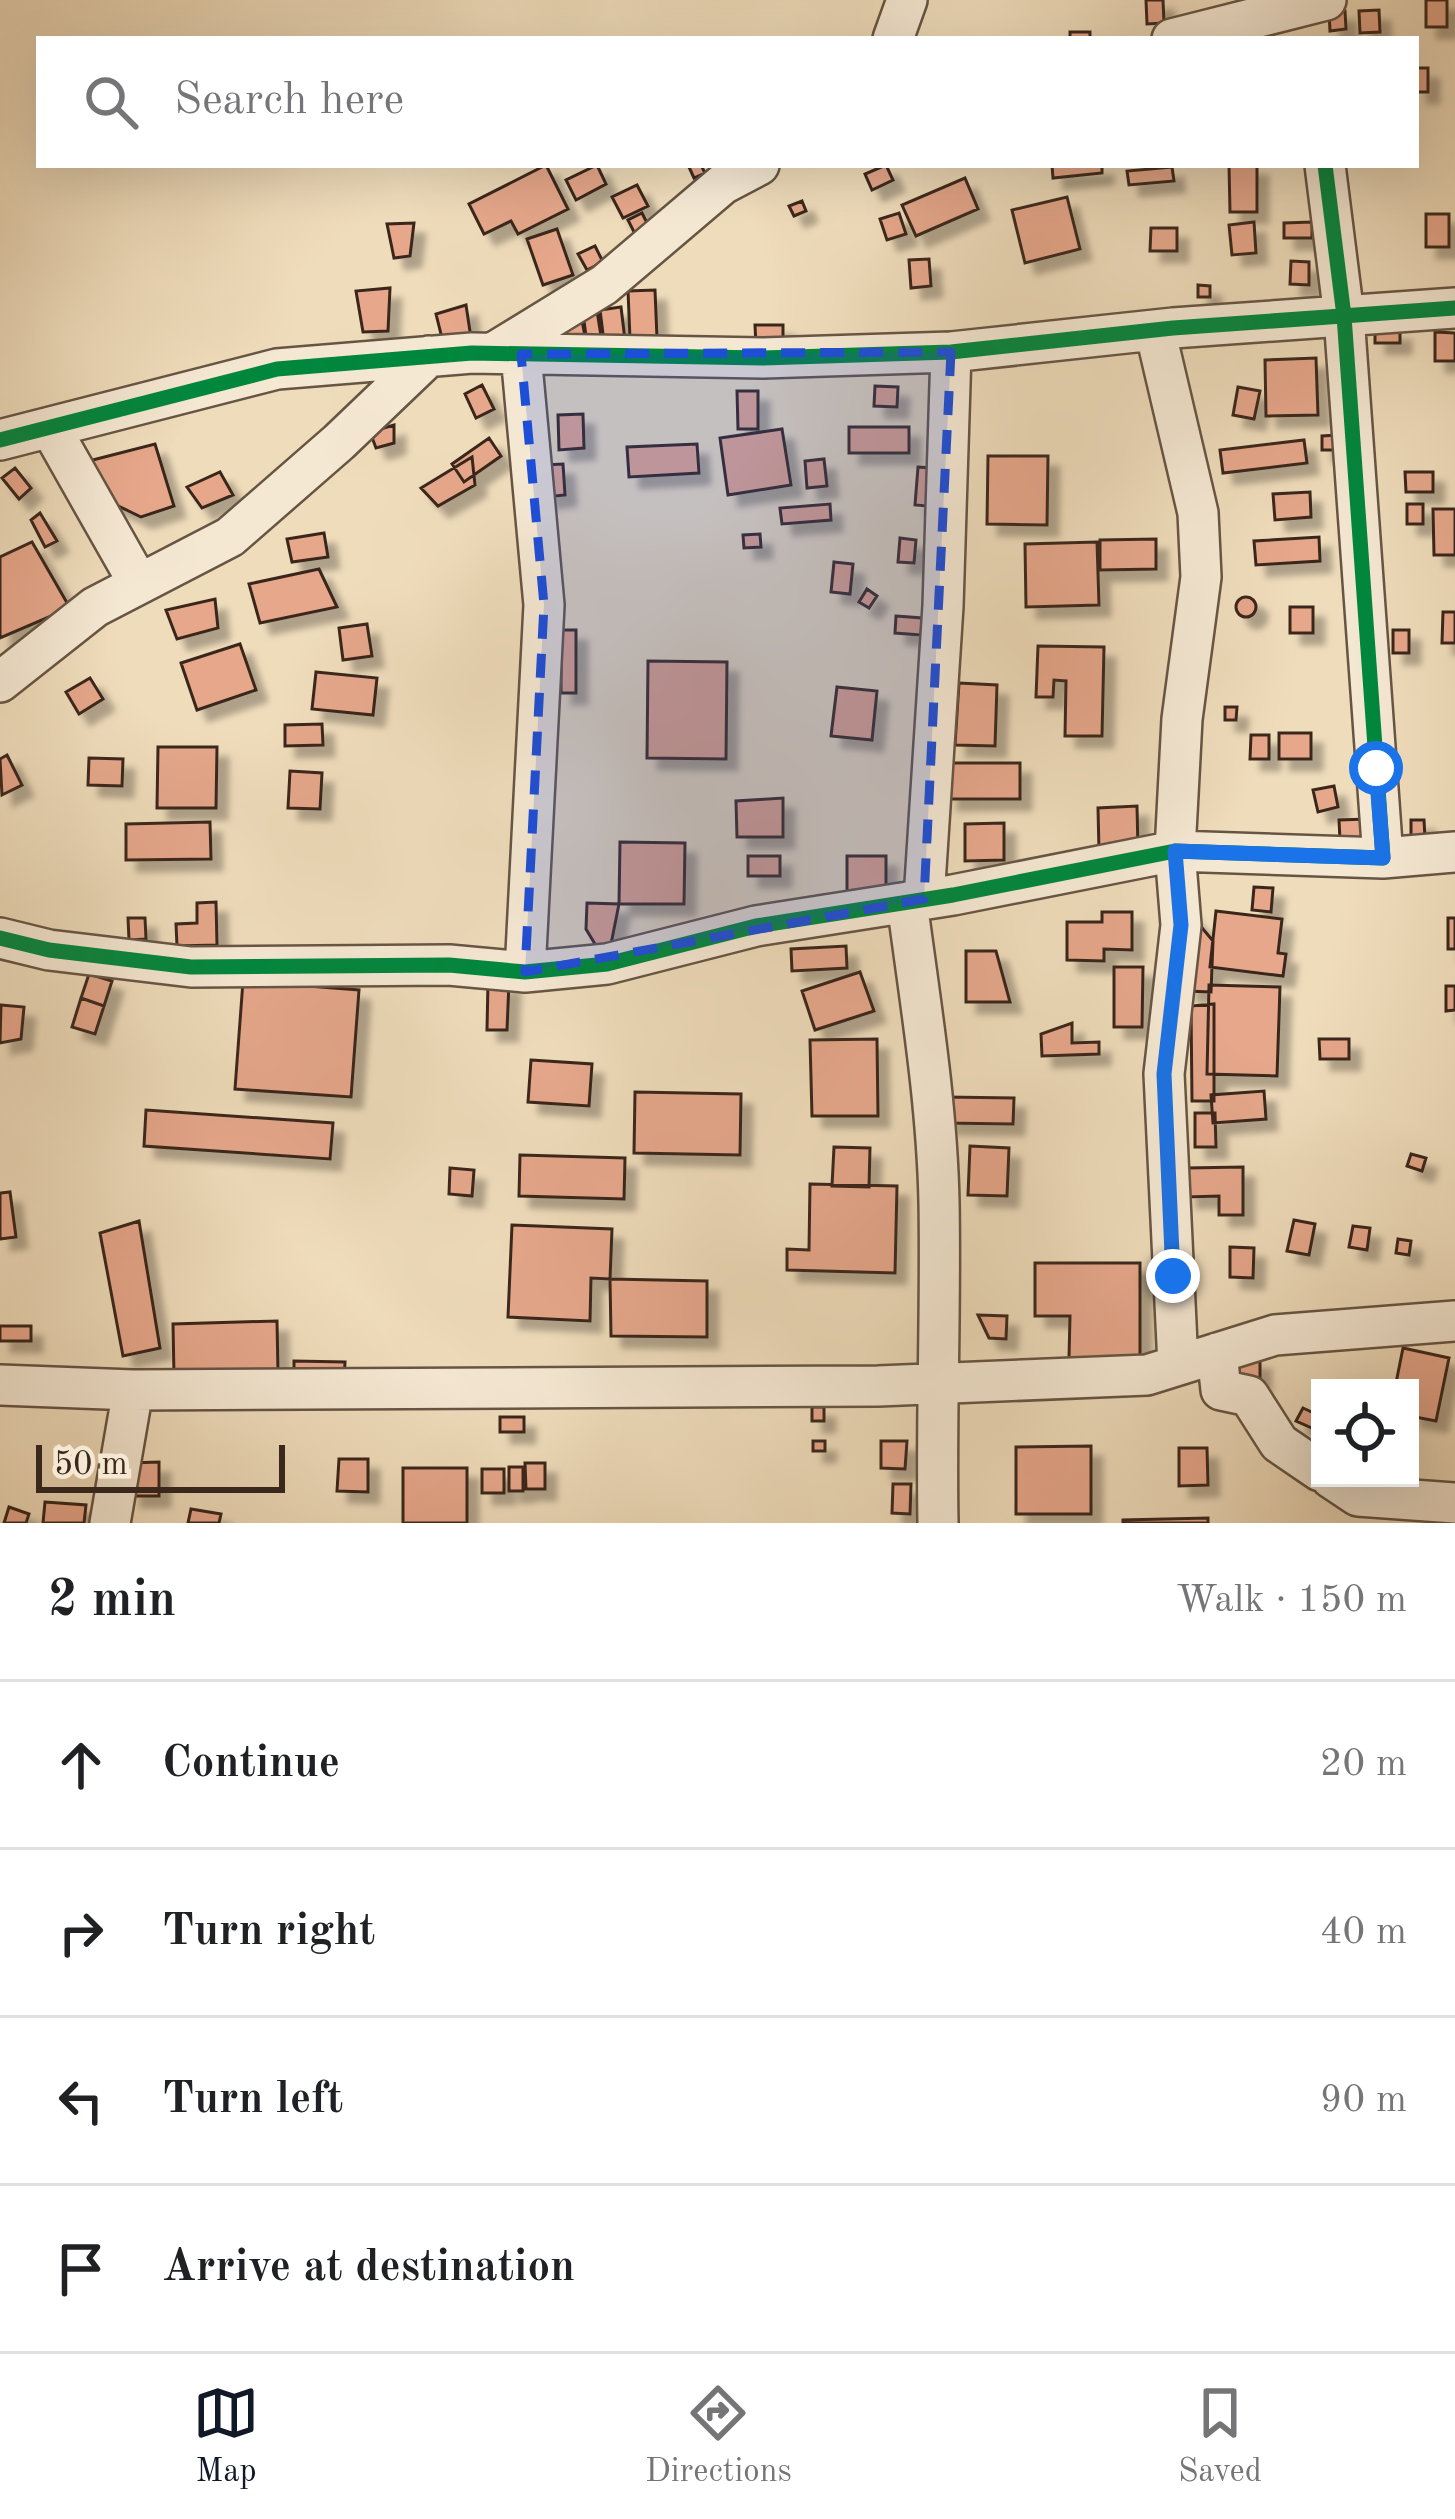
<!DOCTYPE html>
<meta charset="utf-8">
<style>
body{margin:0;font-family:"Old Standard TT",serif;background:#f6f6f6;color:#202124}
.controls{position:absolute;right:36px;bottom:36px;display:grid;overflow:hidden;border-radius:0px;box-shadow:0 12px 48px #0002}
.controls button{width:108px;height:108px;display:grid;place-items:center;padding:0;border:0;border-bottom:3px solid #e0e0e0;background:#fff;color:#202124;font:60px sans-serif}
.scale{position:absolute;left:36px;bottom:30px;width:249px;box-sizing:border-box;padding-left:12px;border:6px solid #3a281c;border-top:0;font-size:33px;line-height:42px;white-space:nowrap;color:#3a281c;-webkit-text-stroke:9px #f5e8d3;paint-order:stroke}
.stop{position:absolute;width:36px;height:36px;margin:-27px;border:9px solid #1a73e8;border-radius:50%;background:#fff}
.stop.end{background:#1a73e8;border-color:#fff;box-shadow:0 3px 12px #0008}
.list{margin:0;padding:0;list-style:none}
h2{display:flex;justify-content:space-between;align-items:center;height:156px;margin:0;padding:0 48px;font-size:51px}
h2 small{font-size:39px;font-weight:400;color:#757577}
.list li{display:grid;grid-template-columns:78px 1fr auto;gap:36px;align-items:center;box-sizing:border-box;height:168px;padding:0 48px;border-top:3px solid #e0e0e0}
.list b{display:block;font-size:45px;white-space:nowrap}
.list em{font-size:39px;font-style:normal;color:#757577}
.icon{flex:none;width:66px;height:66px;fill:none;stroke:currentColor;stroke-width:2;stroke-linecap:round;stroke-linejoin:round}
.map{position:relative;flex:none;width:1455px;height:1523px;overflow:hidden}
.search{position:absolute;background:#fff;box-shadow:0 12px 48px #0002;left:36px;right:36px;top:36px;height:132px;display:flex;align-items:center;gap:30px;box-sizing:border-box;padding:0 42px;border-radius:0px;color:#757577;font-size:45px}
.sheet{height:828px;background:#fff}
nav{display:flex;justify-content:space-around;align-items:center;box-sizing:border-box;height:168px;border-top:3px solid #e0e0e0;background:#fff;font-size:33px;color:#757577}
nav a{display:grid;justify-items:center;gap:6px}
nav .on{color:#111827}
.map>svg:first-child{display:block}
</style>
<div class="map">
<svg width="1455" height="1523" viewBox="0 0 1455 1523">
<defs>
<filter id="shadow"><feDropShadow dx="11" dy="11" stdDeviation="3" flood-color="#0004"/></filter>
</defs>
<rect width="100%" height="100%" fill="#efdcbb"/>
<filter id="stains"><feTurbulence type="fractalNoise" baseFrequency=".00167" numOctaves="4"/><feColorMatrix values="0 0 0 0 .2 0 0 0 0 .09 0 0 0 0 .02 0 0 0 .5 -.17"/></filter>
<radialGradient id="worn" r=".72"><stop offset=".6" stop-color="#630" stop-opacity="0"/><stop offset="1" stop-color="#630" stop-opacity=".3"/></radialGradient>
<path fill="#e6a78b" stroke="#3a281c" stroke-width="3" filter="url(#shadow)" d="M1146 0H1163L1164 23 1147 24Z
M1426 0H1447V27H1426Z
M1379 10 1380 32 1360 33 1359 11Z
M1329 11H1345L1346 29 1330 31Z
M1070 32H1090V39H1070Z
M1416 68H1428V92H1416Z
M546 165 568 209 518 234 511 221 484 234 469 204Z
M597 165 606 184 576 200 566 180Z
M688 165H701L705 173 694 178Z
M886 165 893 180 872 190 865 174Z
M1052 165H1102V173L1053 178Z
M1229 165H1257V212H1230Z
M1172 167 1174 181 1129 185 1127 171Z
M965 178 978 209 916 236 902 205Z
M637 185 648 206 623 218 612 197Z
M1067 197 1080 249 1025 263 1012 210Z
M802 201 806 211 794 216 789 206Z
M642 213 649 227 635 234 628 220Z
M899 213 906 234 887 240 880 219Z
M1426 214H1449V247H1426Z
M1254 222 1256 253 1232 255 1229 225Z
M1312 222V238H1284V223Z
M414 223 410 256 394 258 387 224Z
M1151 228H1177V251H1150Z
M557 229 573 275 543 285 527 239Z
M595 246 603 262 587 270 578 254Z
M929 259 931 286 911 288 909 260Z
M1291 261 1309 262V285L1290 284Z
M1198 285 1210 286V297H1198Z
M390 288 388 331 363 332 356 291Z
M655 290 657 338 630 339 628 291Z
M466 305 471 338 443 342 436 314Z
M621 307 625 340 604 342 600 310Z
M597 311 602 342 587 344 583 313Z
M581 316 585 336 560 340 556 320Z
M755 325H783V345L756 346Z
M1375 329 1400 330V343H1375Z
M1435 332 1455 333V361H1435Z
M1316 358 1318 415 1266 416 1265 360Z
M482 385 494 409 476 418 465 394Z
M875 386 898 387 897 407 874 406Z
M1238 387 1260 391 1254 419 1233 415Z
M737 391H758V429H738Z
M583 414 584 448 559 450 558 415Z
M394 425V443L376 448 370 432Z
M849 427H909V453H849Z
M782 429 791 485 728 495 720 438Z
M1337 435V450H1322V436Z
M489 438 501 456 464 482 452 464Z
M1304 440 1307 463 1223 473 1220 450Z
M155 444 174 506 141 517 104 499 81 463Z
M697 444 699 473 629 477 627 447Z
M988 456H1048L1047 525 987 524Z
M472 457 475 485 438 506 421 488Z
M824 459 827 486 807 488 805 461Z
M563 464 565 495 545 497 544 465Z
M918 467 931 468 927 506 915 505Z
M15 468 31 488 19 499 2 478Z
M220 472 233 495 202 508 187 487Z
M1405 472H1433V492H1406Z
M1310 492 1311 517 1275 520 1273 494Z
M830 504 831 520 782 524 780 508Z
M1407 504H1423V524H1407Z
M1433 509H1455V555H1434Z
M40 513 57 541 45 547 31 520Z
M324 533 328 557 292 562 287 539Z
M760 534 761 547 744 548 743 535Z
M1319 537 1320 561 1256 565 1254 541Z
M900 538 916 540 914 563 898 562Z
M1156 539V569L1100 570V540Z
M32 542 70 608 0 638V557Z
M1097 542 1099 605 1026 607 1025 544Z
M834 562 853 564 850 594 831 592Z
M319 569 337 607 260 623 249 584Z
M867 589 877 596 869 608 859 602Z
M1236 607a10 10 0 1 1 20 0a10 10 0 1 1-20 0Z
M215 599 218 628 177 639 166 610Z
M1290 607H1313V633H1290Z
M1443 612H1455V643H1442Z
M896 616 922 618 921 635 895 633Z
M367 624 372 656 343 660 339 628Z
M561 630H576V693H561Z
M1393 630H1409V653H1393Z
M240 644 256 690 197 710 181 663Z
M1038 646 1104 647 1102 736H1065L1066 681 1054 680 1053 697H1036Z
M648 661 727 662 726 759 647 758Z
M316 672 377 678 373 715 312 709Z
M90 678 103 699 79 714 66 692Z
M959 683 997 685 995 746 955 745Z
M837 687 877 691 872 740 831 736Z
M1225 707H1237L1236 720H1225Z
M322 724 323 745 285 746V725Z
M1279 733H1311V759H1279Z
M1251 735H1269V759H1250Z
M158 747H217L216 808H157Z
M7 755 22 785 2 795 0 759Z
M89 758 123 759 122 786 88 785Z
M947 763H1020V799H947Z
M290 771 322 773 320 809 288 808Z
M1334 786 1338 807 1318 812 1313 790Z
M783 798V837H737L736 801Z
M1137 806 1138 850 1099 851 1098 808Z
M1367 819 1368 840 1340 841 1339 820Z
M1411 820H1424L1425 838H1411Z
M210 822 211 859 126 860V824Z
M1004 823V860L965 861V824Z
M620 842 685 843 684 904H619Z
M748 856H780V876H748Z
M847 856H886V896H847Z
M1254 887 1273 888 1271 912 1252 910Z
M216 902 217 945 177 946 176 924 197 923V903Z
M587 903 619 904 607 964 586 929Z
M1188 911 1213 941 1211 992 1186 991Z
M1216 911 1282 919 1278 953 1286 954 1283 976 1210 967Z
M1102 912H1132V950L1104 949V961L1067 960V922H1102Z
M128 918H145L146 939 129 940Z
M1448 918H1455V949H1448Z
M846 946 847 968 792 971 791 949Z
M966 951H996L1010 1002H966Z
M1114 967H1143L1142 1027H1114Z
M860 972 874 1011 815 1030 802 991Z
M89 974 112 981 104 1006 81 998Z
M243 981 359 990 351 1097 235 1089Z
M488 982H509L507 1030H487Z
M1209 985 1280 987 1277 1076 1207 1074Z
M1446 986H1455V1010L1446 1011Z
M81 998 104 1006 95 1034 72 1027Z
M1214 1004V1101H1192L1191 1006Z
M1 1005 24 1007 21 1039 0 1043Z
M1072 1023V1043L1099 1042V1054L1042 1056 1041 1034Z
M877 1039 878 1116H812L810 1040Z
M1319 1039H1349V1059H1320Z
M531 1060 592 1064 589 1106 528 1102Z
M1264 1091 1266 1119 1213 1123 1211 1095Z
M635 1092 741 1094 740 1155 634 1153Z
M945 1097 1014 1098 1013 1124 945 1123Z
M146 1110 333 1123 330 1159 144 1146Z
M1195 1113H1215L1216 1147H1195Z
M970 1146 1009 1148 1007 1196 968 1195Z
M834 1147 870 1148 869 1187 832 1186Z
M1411 1154 1426 1158 1422 1171 1407 1166Z
M520 1155 625 1158 624 1199 519 1196Z
M1243 1167V1215H1219V1196L1186 1197V1168Z
M450 1168 474 1170 472 1196 449 1194Z
M810 1184 897 1186 895 1273 787 1270V1249L809 1250Z
M10 1192 16 1237 0 1239V1193Z
M1294 1220 1315 1224 1309 1255 1287 1251Z
M139 1221 160 1348 123 1356 100 1233Z
M512 1225 612 1229 610 1279 591 1278 590 1321 508 1317Z
M1353 1226 1370 1228 1367 1250 1349 1247Z
M1398 1239 1411 1241 1409 1255 1396 1253Z
M1230 1247 1254 1248 1253 1278 1230 1277Z
M1035 1263H1140V1358H1069L1070 1316H1035Z
M610 1279 707 1281V1337L611 1336Z
M978 1315 1007 1316 1006 1339 989 1338Z
M277 1321 278 1373 174 1376 173 1324Z
M0 1326H31V1341H0Z
M1403 1348 1449 1358 1436 1421 1410 1416V1388H1395Z
M1239 1358 1260 1359V1380H1239Z
M294 1361 345 1362 344 1381 294 1380Z
M812 1407H824V1421H812Z
M1303 1408 1318 1415 1312 1428 1296 1421Z
M500 1417H524V1432H500Z
M813 1441H825V1451H813Z
M881 1441H907L905 1469 881 1468Z
M1091 1446V1514H1016V1447Z
M1179 1448H1207L1208 1485 1179 1486Z
M339 1459H368V1492L337 1491Z
M159 1462V1496H130L129 1463Z
M525 1463H545V1489H526Z
M509 1467H523V1491H509Z
M403 1468H467V1523H403Z
M482 1469H504V1493H482Z
M893 1484H911L910 1514 892 1513Z
M45 1502 86 1505 84 1523H43Z
M9 1507 29 1514 26 1523H4Z
M191 1509 221 1514 219 1523H188Z
M1208 1518V1523H1123V1520Z"/>
<g fill="none" stroke-linecap="round" stroke-linejoin="round">
<g stroke="#675544" stroke-width="44">
<path id="street" d="M893 39 907 0
M1172 39 1326 0
M1155 330 1198 513 1201 577 1182 719 1175 851 1181 925 1164 1074 1178 1365
M493 353 604 285 723 184 759 165
M521 354 544 605 525 972
M50 427 139 584
M0 440 277 369 472 353 763 358 951 352 1173 328 1455 308
M0 682 95 607 230 537 339 442 429 356
M1383 858 1455 852
M924 899 943 606 951 352
M907 902C920 1001 937 1102 939 1202 941 1309 936 1416 938 1523
M0 938 49 950 191 967 449 965 525 972 607 964 756 926 953 895 1175 851 1383 858 1344 316 1325 165
M1217 1353 1221 1390 1249 1396 1279 1443 1320 1471
M0 1385 133 1390 878 1386 1147 1375 1275 1335 1455 1321
M1331 1478 1358 1496 1455 1503
M110 1523 133 1390"/>
</g>
<use href="#street" stroke="#f5e8d3" stroke-width="39"/>
<g stroke="#f5e8d3" stroke-width="22">
<path id="cycleway" d="M0 440 277 369 472 353 763 358 951 352 1173 328 1455 308
M0 938 49 950 191 967 449 965 525 972 607 964 756 926 953 895 1175 851 1383 858 1344 316 1325 165"/>
</g>
<use href="#cycleway" stroke="#00873e" stroke-width="15"/>
</g>
<g fill="none" stroke-linecap="round" stroke-linejoin="round">
<path stroke="#1a73e8" stroke-width="15" d="M1173 1276 1164 1074 1181 925 1175 851 1383 858 1376 768"/>
</g>
<path fill="#1d4ed8" fill-opacity="0.2" stroke="#1d4ed8" stroke-width="9" stroke-dasharray="24 15" stroke-linejoin="round" d="M951 352 924 899 525 972 544 605 521 354Z"/>
<rect width="100%" height="100%" filter="url(#stains)"/>
<rect width="100%" height="100%" fill="url(#worn)"/>
</svg>
<div class="controls">
<button><svg class="icon" aria-label="locate" viewBox="0 0 24 24"><circle cx="12" cy="12" r="6"/><path d="M12 2v4M12 18v4M2 12h4M18 12h4"/></svg></button>
</div>
<div class="scale">50 m</div>
<div class="stop" style="left:1376px;top:768px"></div>
<div class="stop end" style="left:1173px;top:1276px"></div>
<div class="search"><svg class="icon" aria-label="search" viewBox="0 0 24 24"><circle cx="10" cy="10" r="6"/><path d="M15 15l6 6"/></svg>Search here</div>
</div>
<section class="sheet">
<h2>2 min<small>Walk · 150 m</small></h2>
<ul class="list">
<li><svg class="icon" aria-label="ahead" viewBox="0 0 24 24"><path d="M12 20V5M6 11l6-6 6 6"/></svg><div><b>Continue</b></div><em>20 m</em></li>
<li><svg class="icon" aria-label="right" viewBox="0 0 24 24"><path d="M7 20v-9h11M14 6l5 5-5 5"/></svg><div><b>Turn right</b></div><em>40 m</em></li>
<li><svg class="icon" aria-label="left" viewBox="0 0 24 24"><path d="M17 20v-9H6M10 6l-5 5 5 5"/></svg><div><b>Turn left</b></div><em>90 m</em></li>
<li><svg class="icon" aria-label="arrive" viewBox="0 0 24 24"><path d="M6 21V4h12l-3 4 3 4H6"/></svg><div><b>Arrive at destination</b></div></li>
</ul>
</section>
<nav>
<a class="on"><svg class="icon" aria-label="map" viewBox="0 0 24 24"><path d="M3 6l6-2 6 2 6-2v14l-6 2-6-2-6 2zM9 4v14M15 6v14"/></svg>Map</a>
<a><svg class="icon" aria-label="directions" viewBox="0 0 24 24"><path d="M12 3l9 9-9 9-9-9zM9 14v-3h6M13 9l2 2-2 2"/></svg>Directions</a>
<a><svg class="icon" aria-label="saved" viewBox="0 0 24 24"><path d="M7 4h10v16l-5-4-5 4z"/></svg>Saved</a>
</nav>
